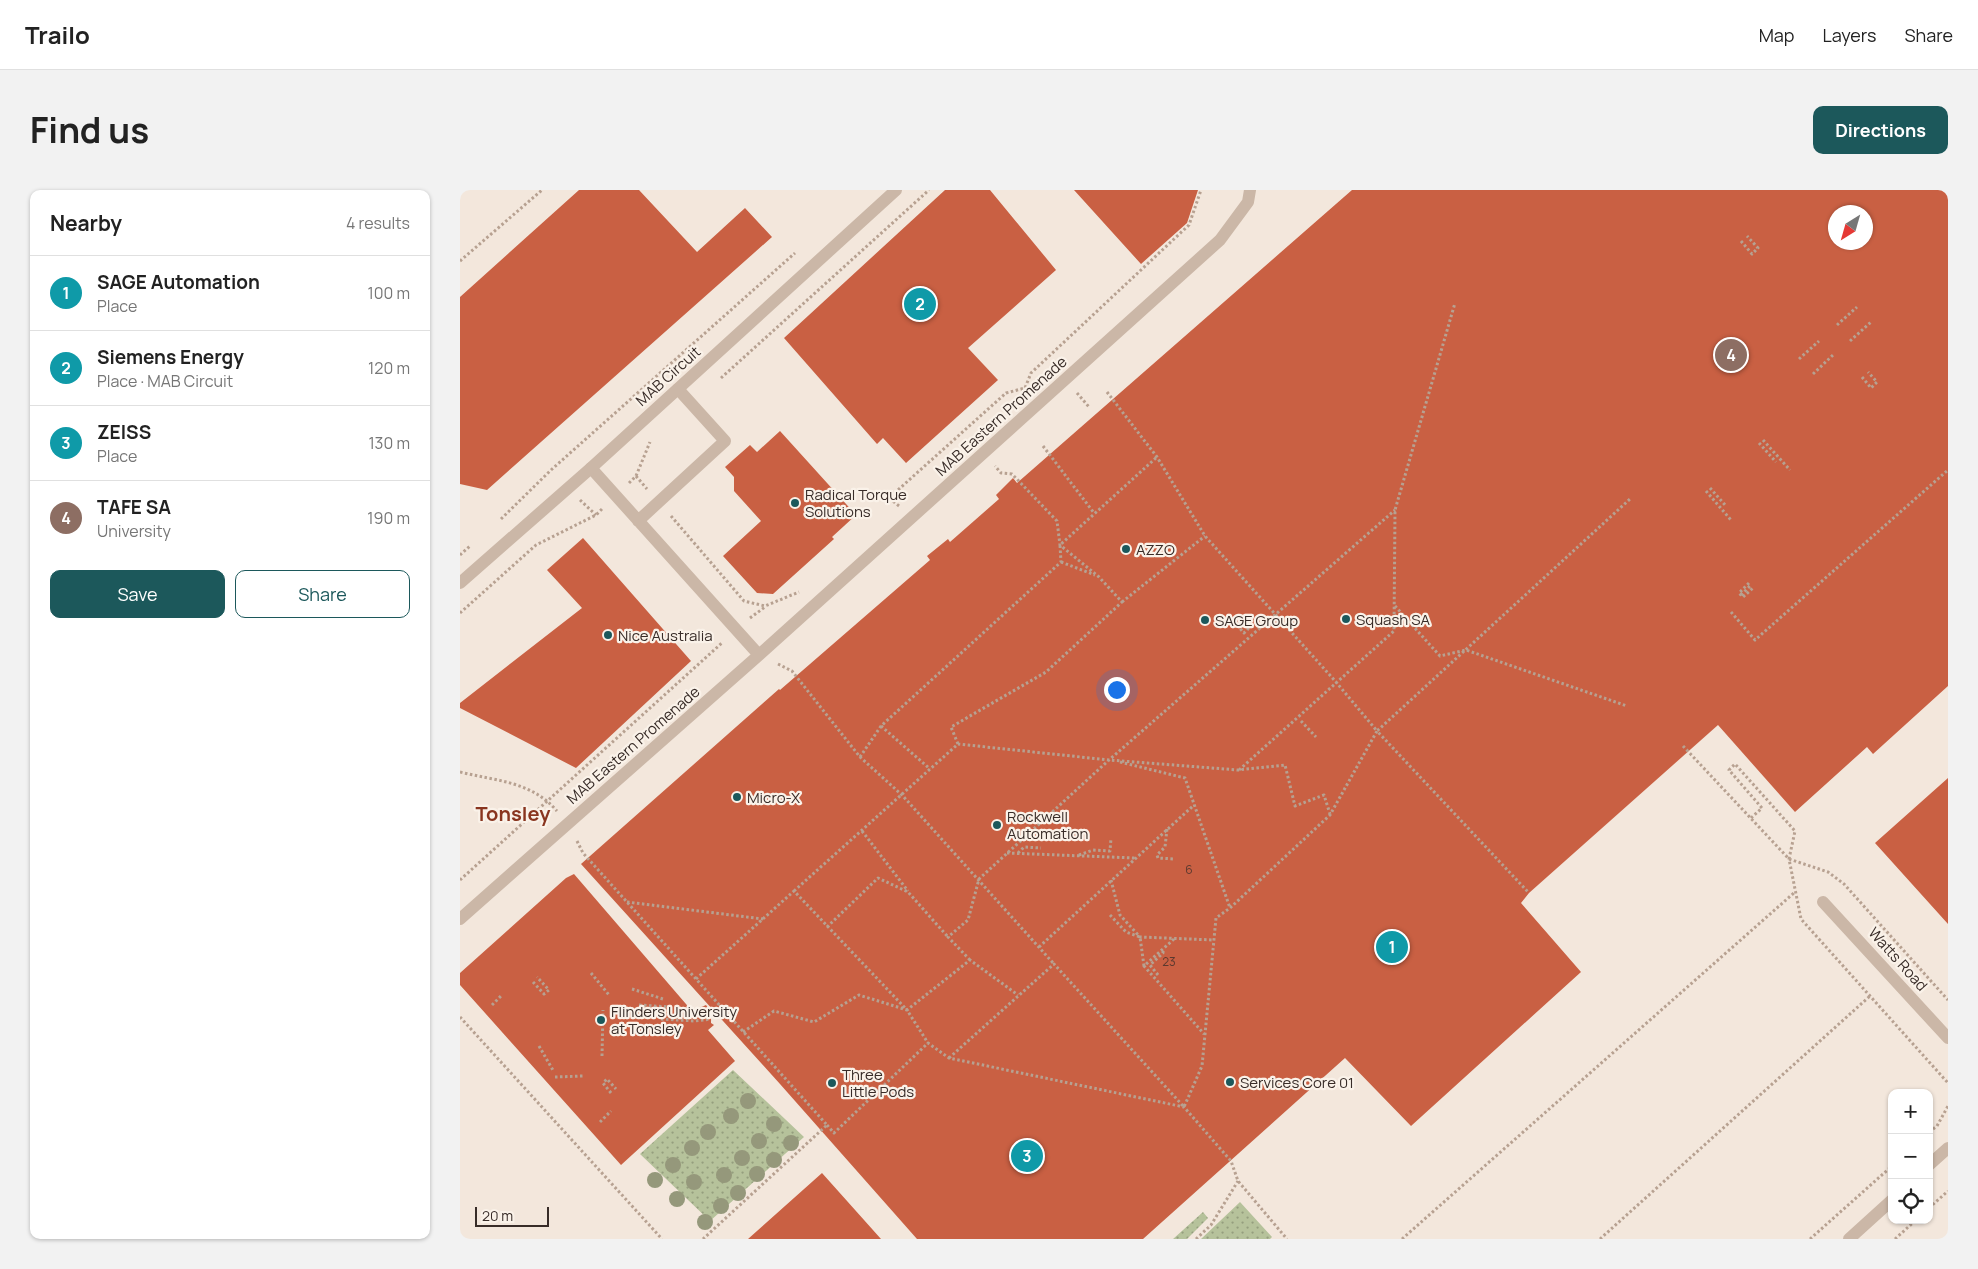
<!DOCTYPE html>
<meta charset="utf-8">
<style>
body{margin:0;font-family:Manrope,sans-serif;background:#f2f2f2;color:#222}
.controls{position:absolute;right:15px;bottom:15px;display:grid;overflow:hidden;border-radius:10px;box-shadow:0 1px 4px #0004}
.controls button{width:45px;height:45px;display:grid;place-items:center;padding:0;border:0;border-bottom:1px solid #e0e0e0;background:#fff;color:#222;font:25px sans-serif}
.compass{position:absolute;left:1368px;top:15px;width:45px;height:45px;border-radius:50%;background:#fff;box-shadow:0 1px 4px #0004;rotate:217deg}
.scale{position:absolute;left:15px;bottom:12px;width:74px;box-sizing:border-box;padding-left:5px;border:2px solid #382c28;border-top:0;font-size:14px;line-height:18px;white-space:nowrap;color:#382c28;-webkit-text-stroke:4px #faf2e9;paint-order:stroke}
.you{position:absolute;left:656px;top:499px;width:18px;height:18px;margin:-12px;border:4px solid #fff;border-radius:50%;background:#1a73e8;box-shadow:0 0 0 8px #1a73e833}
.badge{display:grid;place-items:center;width:32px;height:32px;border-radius:50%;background:#1c585b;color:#fff;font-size:16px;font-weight:700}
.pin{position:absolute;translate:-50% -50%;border:2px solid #fff;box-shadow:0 1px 5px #0006}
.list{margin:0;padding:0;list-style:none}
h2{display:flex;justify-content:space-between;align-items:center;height:65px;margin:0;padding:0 20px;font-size:21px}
h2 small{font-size:16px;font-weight:400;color:#767676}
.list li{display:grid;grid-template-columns:32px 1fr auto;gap:15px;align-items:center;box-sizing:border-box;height:75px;padding:0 20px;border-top:1px solid #e0e0e0}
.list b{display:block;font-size:19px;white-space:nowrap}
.list p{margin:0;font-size:16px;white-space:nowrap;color:#767676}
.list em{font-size:16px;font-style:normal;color:#767676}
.actions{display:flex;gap:10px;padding:15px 20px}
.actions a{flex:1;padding:11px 0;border:1px solid #1c585b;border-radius:10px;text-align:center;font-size:18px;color:#1c585b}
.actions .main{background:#1c585b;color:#fff}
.icon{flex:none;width:28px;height:28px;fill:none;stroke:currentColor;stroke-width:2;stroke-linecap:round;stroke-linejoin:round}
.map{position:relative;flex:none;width:1488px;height:1049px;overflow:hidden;border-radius:10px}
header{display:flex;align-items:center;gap:30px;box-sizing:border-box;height:70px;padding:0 25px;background:#fff;border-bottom:1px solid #e0e0e0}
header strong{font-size:24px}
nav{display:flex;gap:28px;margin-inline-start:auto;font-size:18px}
.intro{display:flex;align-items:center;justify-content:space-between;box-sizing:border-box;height:120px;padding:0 30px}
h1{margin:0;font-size:35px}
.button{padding:12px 22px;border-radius:10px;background:#1c585b;color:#fff;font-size:18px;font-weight:700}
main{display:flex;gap:30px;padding:0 30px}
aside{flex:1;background:#fff;border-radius:10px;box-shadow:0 1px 4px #0004}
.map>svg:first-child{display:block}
</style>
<header>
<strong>Trailo</strong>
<nav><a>Map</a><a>Layers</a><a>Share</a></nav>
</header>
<div class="intro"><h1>Find us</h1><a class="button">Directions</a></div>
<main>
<aside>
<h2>Nearby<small>4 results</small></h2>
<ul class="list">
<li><span class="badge" style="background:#0f9aa8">1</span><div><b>SAGE Automation</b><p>Place</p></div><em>100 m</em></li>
<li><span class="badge" style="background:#0f9aa8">2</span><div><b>Siemens Energy</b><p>Place · MAB Circuit</p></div><em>120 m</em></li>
<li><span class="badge" style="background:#0f9aa8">3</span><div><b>ZEISS</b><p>Place</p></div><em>130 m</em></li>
<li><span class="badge" style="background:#8d6e63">4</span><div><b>TAFE SA</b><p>University</p></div><em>190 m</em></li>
</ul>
<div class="actions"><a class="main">Save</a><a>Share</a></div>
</aside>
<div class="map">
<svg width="1488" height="1049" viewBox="0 0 1488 1049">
<defs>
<pattern id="grass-dots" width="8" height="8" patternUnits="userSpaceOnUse" patternTransform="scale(1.25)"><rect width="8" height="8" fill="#b6c29b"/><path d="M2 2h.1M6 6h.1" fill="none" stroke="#959e7e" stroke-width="1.8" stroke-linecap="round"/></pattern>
</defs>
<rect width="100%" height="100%" fill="#f3e7dc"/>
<path fill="url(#grass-dots)" d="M273 880 344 947 250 1031 180 964Z
M780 1012 812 1047 810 1049H741Z
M743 1022 748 1028 727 1049H713Z"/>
<path fill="#c96043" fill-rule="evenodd" d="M119 0H179L237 62 285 18 312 47 27 300 0 294V107Z
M485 0H530L596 80 508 158 538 190 446 273 423 248 417 254 324 148Z
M614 0H738L727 33 681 74Z
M892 0H1488V496L1413 564 1407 557 1335 622 1258 535 1069 703 1061 713 1121 782 951 936 885 868 683 1049H457L320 894 121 674 319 499 320 500 470 370 467 366 488 349 490 352 539 309 536 305 553 288 557 293ZM1376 22H1406V52H1376Z
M320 241 396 325 372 347 374 349 313 404 297 403 263 366 301 331 274 301V287L265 277 290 255 297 262Z
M123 348 231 471 116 578 0 518V513L122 418 87 380Z
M1488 588V734L1415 653Z
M114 684 232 821 246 815 251 822V833L254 835 248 840 275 871 161 975 0 795V783L106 688Z
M362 983 421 1049H288Z"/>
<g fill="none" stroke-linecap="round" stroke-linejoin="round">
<path stroke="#b7a191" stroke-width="3" stroke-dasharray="2.5 2.5" stroke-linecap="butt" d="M1281 51 1292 64 1298 58 1287 46
M0 71 82 0
M1377 135 1397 117
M1390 151 1411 132
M1339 169 1359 151
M1353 184 1373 165
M1402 187 1411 198 1417 192 1408 182
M261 188 469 0
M647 202 697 267 745 346 876 492 917 541 1170 309
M617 203 629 217
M1303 250 1330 280
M1299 253 1316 272
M583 256 634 323
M176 286 187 299
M169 293 176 286 190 252
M1250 298 1266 316
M1246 301 1271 330
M120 310 136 325
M439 316 429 308 546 203 565 198 571 183 729 35 741 0
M211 326 284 411 305 416 339 402
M41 329 91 280 335 63
M0 365 10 356
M601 372 635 385
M1289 393 1279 403 1283 407 1293 398
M1281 405 1291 395
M662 412 745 346
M935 416 980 466 1006 460 1167 516
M1271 422 1295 450 1488 280
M0 423 76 355 136 325 143 318
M290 428 305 417
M777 435 784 443 788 439 781 432
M318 474 332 481 400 567 442 605 594 774
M841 531 856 547
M421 536 470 579
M498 554 491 537 586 482 662 412 639 387 600 355 597 331 552 284 541 283 535 276
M1223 556 1329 669 1368 682 1384 694 1488 810
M400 567 421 536 601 372 600 355 697 267
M660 572 725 588 770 718
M779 580 934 441 935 320 995 113
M0 582C36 591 71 591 97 621
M1291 628 1302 618 1269 580 1275 574 1335 641 1329 669 1341 729 1488 893
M707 639 705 657 697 665 698 668 714 669
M402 641 448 701
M117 651 123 663 367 935 243 1049
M547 663 675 668
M558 663 564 657 581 658
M619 665 633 660 650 661 651 648
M0 690 263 452
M651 690 660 725 680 747 754 750
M334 701 498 554 649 570 778 580 825 575 835 616 864 605 870 624
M167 712 303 729
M650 725 666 742 680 747 684 776
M367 737 418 688 448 702 488 747
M714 749 684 776 744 844
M579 757 734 615
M510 770 488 747 508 730 519 689 649 570 935 320
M131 783 149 805
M698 785 690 775 703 763V759
M236 789 334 701 447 820 510 770 558 805
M73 792 84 804 89 800 77 787
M172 799 203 809
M32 815 41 806
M179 815 210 817
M0 827 202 1049
M201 829 235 831 251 829
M283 842 314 821 354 832 399 805 447 820 468 853
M79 856 94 882
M142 866 143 820
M489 868 594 774 724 917 742 876 756 728 770 718 870 625 917 541 1069 703
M95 887 123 886
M151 903 143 893 147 889 156 899
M140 932 151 921
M367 935 374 943 468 853 489 868 724 917 771 971 778 991 827 1049
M1469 942 1477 936 1488 916
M1469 1018 1488 1001
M736 1049 751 1035 778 991
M942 1049 1335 702
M1140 1049 1410 806
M1350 1049 1432 976
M1435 1049 1456 1030"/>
<path stroke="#cbb7a7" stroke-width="12" d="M131 278 299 465
M178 331 265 251 218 199
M1363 712 1488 848
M0 729 299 465 760 50 788 12 790 0"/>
<path stroke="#cbb7a7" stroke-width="12" d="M0 393 131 278 436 0
M1469 975 1488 958
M1389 1049 1432 1010"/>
</g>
<g fill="#95987b">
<circle cx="288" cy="911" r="8"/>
<circle cx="271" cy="926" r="8"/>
<circle cx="314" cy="934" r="8"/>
<circle cx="248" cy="942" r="8"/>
<circle cx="299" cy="951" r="8"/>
<circle cx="331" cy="953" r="8"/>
<circle cx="232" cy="958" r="8"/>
<circle cx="282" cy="968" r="8"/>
<circle cx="314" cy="970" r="8"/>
<circle cx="213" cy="975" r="8"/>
<circle cx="297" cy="984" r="8"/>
<circle cx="264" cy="985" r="8"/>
<circle cx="195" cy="990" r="8"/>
<circle cx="234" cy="992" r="8"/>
<circle cx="278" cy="1003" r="8"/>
<circle cx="217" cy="1009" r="8"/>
<circle cx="261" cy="1016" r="8"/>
<circle cx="245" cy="1032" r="8"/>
</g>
<g fill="#1c585b" stroke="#faf2e9" stroke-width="2">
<circle cx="335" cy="313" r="5"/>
<circle cx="666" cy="359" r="5"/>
<circle cx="886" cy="429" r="5"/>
<circle cx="745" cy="430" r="5"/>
<circle cx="148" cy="445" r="5"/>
<circle cx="277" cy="607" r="5"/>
<circle cx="537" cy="635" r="5"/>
<circle cx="141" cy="830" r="5"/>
<circle cx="770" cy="892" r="5"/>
<circle cx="372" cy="893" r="5"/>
</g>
<g text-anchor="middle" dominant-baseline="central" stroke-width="4.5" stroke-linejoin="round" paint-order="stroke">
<g font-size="12" fill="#5c392f">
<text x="729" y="679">6</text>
<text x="709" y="771">23</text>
</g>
<g font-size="15" fill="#382c28" stroke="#faf2e9">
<text transform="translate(208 186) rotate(-42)">MAB Circuit</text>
<text transform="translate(541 226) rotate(-42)">MAB Eastern Promenade</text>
<text transform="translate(173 555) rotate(-41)">MAB Eastern Promenade</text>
<text transform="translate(1438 769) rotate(48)">Watts Road</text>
</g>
<g font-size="15" fill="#382c28" stroke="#faf2e9" text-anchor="start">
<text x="345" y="304">Radical Torque<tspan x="345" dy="17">Solutions</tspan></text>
<text x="676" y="359">AZZO</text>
<text x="896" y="429">Squash SA</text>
<text x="755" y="430">SAGE Group</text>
<text x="158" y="445">Nice Australia</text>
<text x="287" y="607">Micro-X</text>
<text x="547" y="626">Rockwell<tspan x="547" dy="17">Automation</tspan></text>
<text x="151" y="821">Flinders University<tspan x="151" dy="17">at Tonsley</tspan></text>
<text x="382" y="884">Three<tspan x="382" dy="17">Little Pods</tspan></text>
<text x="780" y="892">Services Core 01</text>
</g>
<g font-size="20" font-weight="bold" fill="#89351f" stroke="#faf2e9">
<text x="53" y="623">Tonsley</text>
</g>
</g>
</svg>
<div class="controls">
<button>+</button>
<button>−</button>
<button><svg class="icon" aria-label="locate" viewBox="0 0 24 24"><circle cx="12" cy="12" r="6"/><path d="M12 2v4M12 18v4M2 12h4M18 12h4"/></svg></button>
</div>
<svg class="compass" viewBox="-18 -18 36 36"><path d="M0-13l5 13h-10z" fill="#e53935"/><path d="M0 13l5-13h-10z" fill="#767676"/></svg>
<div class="scale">20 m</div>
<div class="you"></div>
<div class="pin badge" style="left:932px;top:757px;background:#0f9aa8">1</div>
<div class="pin badge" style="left:460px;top:114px;background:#0f9aa8">2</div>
<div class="pin badge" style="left:567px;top:966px;background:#0f9aa8">3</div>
<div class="pin badge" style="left:1271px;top:165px;background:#8d6e63">4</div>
</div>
</main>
